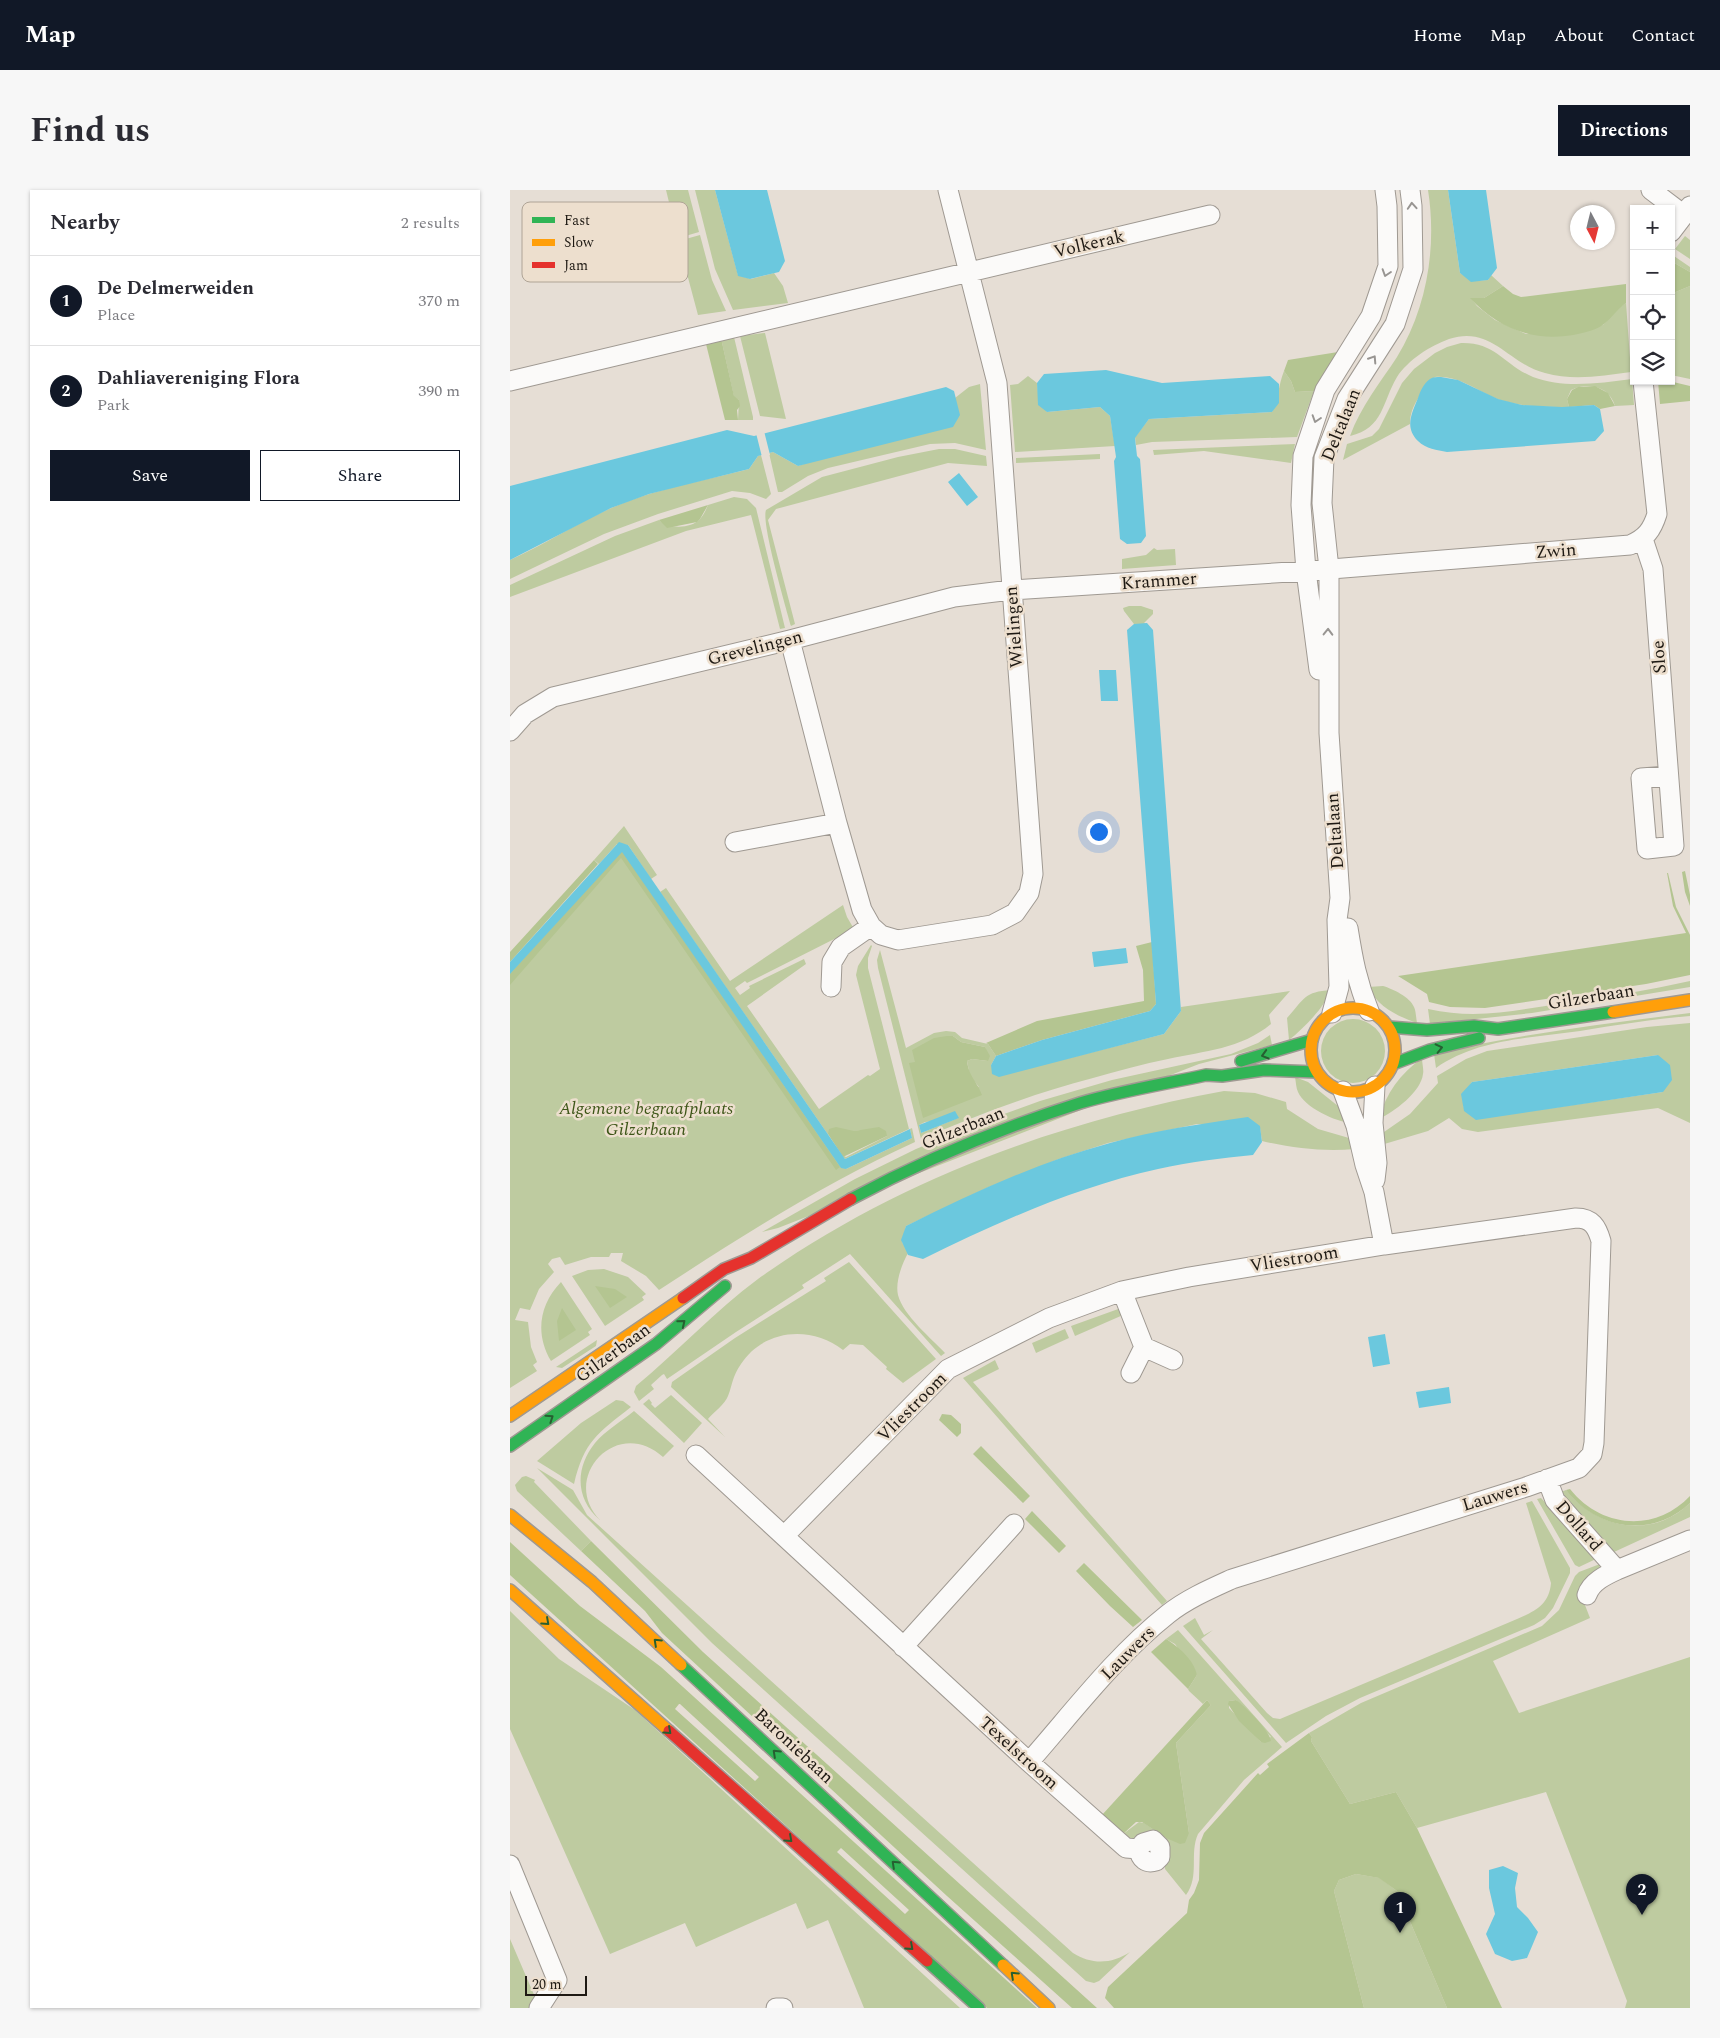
<!DOCTYPE html>
<meta charset="utf-8">
<style>
body{margin:0;font-family:Spectral,serif;background:#f7f7f7;color:#2b2b33}
.controls{position:absolute;right:15px;top:15px;display:grid;overflow:hidden;border-radius:0px;box-shadow:0 1px 4px #0004}
.controls button{width:45px;height:45px;display:grid;place-items:center;padding:0;border:0;border-bottom:1px solid #e1e1e2;background:#fff;color:#2b2b33;font:25px sans-serif}
.compass{position:absolute;left:1060px;top:15px;width:45px;height:45px;border-radius:50%;background:#fff;box-shadow:0 1px 4px #0004;rotate:173deg}
.scale{position:absolute;left:15px;bottom:12px;width:62px;box-sizing:border-box;padding-left:5px;border:2px solid #1e1913;border-top:0;font-size:14px;line-height:18px;white-space:nowrap;color:#1e1913;-webkit-text-stroke:4px #eddfce;paint-order:stroke}
.you{position:absolute;left:588px;top:641px;width:18px;height:18px;margin:-12px;border:4px solid #fff;border-radius:50%;background:#1a73e8;box-shadow:0 0 0 8px #1a73e833}
.badge{display:grid;place-items:center;width:32px;height:32px;border-radius:50%;background:#111827;color:#fff;font-size:16px;font-weight:700}
.pin{position:absolute;translate:-50% -41px;filter:drop-shadow(0 1px 2px #0008)}
.pin::after{content:'';position:absolute;top:26px;width:18px;height:15px;background:inherit;clip-path:polygon(0 0,100% 0,50% 100%)}
.list{margin:0;padding:0;list-style:none}
h2{display:flex;justify-content:space-between;align-items:center;height:65px;margin:0;padding:0 20px;font-size:21px}
h2 small{font-size:16px;font-weight:400;color:#7c7c81}
.list li{display:grid;grid-template-columns:32px 1fr auto;gap:15px;align-items:center;box-sizing:border-box;height:90px;padding:0 20px;border-top:1px solid #e1e1e2}
.list b{display:block;font-size:19px;white-space:nowrap}
.list p{margin:0;font-size:16px;white-space:nowrap;color:#7c7c81}
.list em{font-size:16px;font-style:normal;color:#7c7c81}
.actions{display:flex;gap:10px;padding:15px 20px}
.actions a{flex:1;padding:11px 0;border:1px solid #111827;border-radius:0px;text-align:center;font-size:18px;color:#111827}
.actions .main{background:#111827;color:#fff}
.icon{flex:none;width:28px;height:28px;fill:none;stroke:currentColor;stroke-width:2;stroke-linecap:round;stroke-linejoin:round}
.map{position:relative;flex:none;width:1180px;height:1818px;overflow:hidden;border-radius:0px}
header{display:flex;align-items:center;gap:30px;box-sizing:border-box;height:70px;padding:0 25px;background:#111827;color:#fff}
header strong{font-size:24px}
nav{display:flex;gap:28px;margin-inline-start:auto;font-size:18px}
.intro{display:flex;align-items:center;justify-content:space-between;box-sizing:border-box;height:120px;padding:0 30px}
h1{margin:0;font-size:35px}
.button{padding:12px 22px;border-radius:0px;background:#111827;color:#fff;font-size:18px;font-weight:700}
main{display:flex;gap:30px;padding:0 30px}
aside{flex:1;background:#fff;border-radius:0px;box-shadow:0 1px 4px #0004}
.map>svg:first-child{display:block}
</style>
<header>
<strong>Map</strong>
<nav><a>Home</a><a>Map</a><a>About</a><a>Contact</a></nav>
</header>
<div class="intro"><h1>Find us</h1><a class="button">Directions</a></div>
<main>
<aside>
<h2>Nearby<small>2 results</small></h2>
<ul class="list">
<li><span class="badge">1</span><div><b>De Delmerweiden</b><p>Place</p></div><em>370 m</em></li>
<li><span class="badge">2</span><div><b>Dahliavereniging Flora</b><p>Park</p></div><em>390 m</em></li>
</ul>
<div class="actions"><a class="main">Save</a><a>Share</a></div>
</aside>
<div class="map">
<svg width="1180" height="1818" viewBox="0 0 1180 1818">
<rect width="100%" height="100%" fill="#e6ded5"/>
<path fill="#becba0" fill-rule="evenodd" d="M156 0H178L189 42 172 47 170 41H166Z
M185 0H205L228 85 241 89 264 83 273 96 278 113 223 120 205 79Z
M918 0H938L950 83 963 91 978 90 981 85 993 96 974 108H961L967 116 985 130 1016 144 1093 135 1107 119 1116 113 1121 182C1092 186 1063 191 1035 183 998 174 982 135 939 149 920 156 898 170 887 187 872 212 874 238 840 246 851 216 870 193 887 167 917 118 927 57 918 0Z
M190 45 202 90 216 121 188 125 169 54 170 57 174 56 172 50Z
M1175 46 1180 50V69L1165 59Z
M1161 64 1180 77V82L1161 71Z
M1180 96V189L1161 185V104Z
M255 143 276 229 250 226 230 146Z
M224 147 243 227V230H228L229 210 224 207 211 148Z
M951 153C986 152 994 175 1023 187 1055 199 1089 193 1122 189L1124 215 1105 216C1100 197 1079 191 1061 200L1057 209 1059 217C1035 217 1012 217 990 210 968 202 949 185 925 187 913 201 900 215 900 234L833 270 837 254 862 246 869 239 892 193 904 179 925 163 937 157Z
M774 181 781 191 785 202 804 201 787 247 642 252 626 255 625 247 639 229 762 222C769 208 768 196 774 181Z
M518 186 527 193 529 211 537 222 590 217 600 226 605 256 505 262 500 195 508 194Z
M470 194 476 260 445 253 420 254 318 278 298 286 272 302H268L259 263 263 262 288 276 448 220 445 208 459 197Z
M785 254 781 273 694 261 644 265 643 260Z
M429 259H445L476 266 477 276 438 273 266 319 258 330 285 434 281 436C276 417 251 333 256 320L312 287 388 267Z
M590 264V269L506 273V268Z
M251 265 261 304 256 309 240 303 222 301 148 324 94 344 0 389V370C34 355 65 334 99 319 143 299 193 291 239 279L248 266Z
M224 307 237 309 246 318 275 438 270 439 241 325 176 341 0 407V395L105 346 149 330C158 339 181 339 190 329 193 326 196 320 198 315Z
M644 358 647 360 665 359 666 375 612 379V369L636 365Z
M619 416H631L643 420V424L634 433 637 434H624L614 421 613 418Z
M114 636 147 685 141 689 118 655 107 654 89 674 84 670Z
M112 655 336 979 402 948 400 939 402 938 405 952C315 993 232 1046 149 1100L136 1086 111 1071 113 1063H101L99 1067H81L55 1075 50 1067 42 1069 38 1074 44 1082 29 1099 20 1120 10 1118 5 1130 18 1132 21 1157 27 1172 23 1175 27 1181 0 1198V778Z
M156 698 220 791 333 715 337 727 344 739 237 793 235 791 225 798 230 805 240 798 239 796 294 769 296 774 237 816 309 919 358 885 360 886 370 879 346 785 348 776 361 755 362 756 358 768V778L399 939 335 969 332 965 336 967 377 946 354 940 318 944 319 946 150 702Z
M370 760 396 858 424 843 436 841 445 842 452 848 478 854 486 866 481 875 496 884 654 844 671 821V817L780 801 759 825 761 834C731 859 694 861 658 869 633 874 608 881 583 888 525 903 467 925 411 949L368 778 367 770ZM443 846 451 852 475 857 478 871 462 869 457 871 460 886 469 897 405 872ZM448 928 411 943 409 935 415 932Z
M1180 791V797L1022 823 920 834 918 819C968 830 1006 820 1055 813 1097 807 1139 800 1180 791Z
M873 796C883 799 900 807 904 817 906 821 906 828 907 833 887 826 868 817 858 797Z
M821 800C814 818 794 838 779 850L777 828C795 808 794 802 821 800Z
M1180 823V826C1143 829 1106 835 1070 841 1021 848 967 849 926 878L924 864C1008 844 1094 834 1180 823Z
M811 861a32 32 0 1 1 64 0a32 32 0 1 1-64 0Z
M1180 833V933L1148 918 968 942 952 939 939 928 918 941 871 955 874 942 900 924 928 893 927 886 956 869 977 861 1137 837ZM1148 865 1153 902 966 929 954 918 952 906 962 892Z
M760 845 762 855 689 874 268 1038 252 1042 345 989 406 959 472 932 530 911 602 890 721 864 748 853Z
M912 868C912 873 914 880 913 884 911 902 884 922 869 929 876 903 890 884 912 868Z
M785 887 798 892 828 916 841 933C826 932 794 917 788 902 786 898 786 892 785 887Z
M714 901 745 903 776 912 777 919 808 939 839 948 845 959C814 962 782 958 752 951L750 938 687 934 598 953 549 969 479 997 396 1036 392 1052 398 1063C392 1074 385 1092 388 1105 393 1125 421 1148 435 1163L431 1166 340 1064 292 1095 294 1098 226 1142 157 1189 154 1184 152 1185 141 1195 144 1199 129 1211 124 1202 126 1196C168 1161 205 1121 248 1089 385 991 549 931 714 901Z
M339 1072 426 1169 393 1193 376 1179 377 1177 353 1155 340 1154 333 1160C301 1135 254 1139 231 1174 222 1187 223 1193 218 1206 215 1214 204 1222 198 1229L215 1247 161 1197 162 1192 225 1148 316 1091 314 1088Z
M94 1079 118 1087 136 1104 132 1107 134 1110 95 1136 62 1086 78 1080Z
M51 1092 82 1139 78 1142 80 1145 41 1171C25 1144 29 1115 51 1092Z
M611 1118 613 1125 565 1146 561 1136Z
M555 1139 559 1148 526 1163 522 1153Z
M87 1150 86 1156 52 1178 46 1177Z
M485 1170 489 1179 463 1192 657 1411 652 1415 453 1188Z
M161 1205 192 1233 174 1253 133 1214 139 1209 142 1213 141 1214 145 1218Z
M106 1210 113 1211 121 1217C88 1243 74 1251 64 1294L27 1271 71 1233Z
M124 1221 164 1256 153 1267C107 1225 49 1288 90 1330 65 1309 65 1278 85 1253 95 1241 112 1231 124 1221Z
M27 1278 63 1300 77 1325 563 1763C582 1775 602 1774 620 1762L589 1791 584 1793 576 1791 202 1453Z
M16 1286 25 1290 24 1292 81 1351 71 1361 7 1301 5 1295 12 1287Z
M1056 1300C1088 1339 1141 1350 1180 1313V1327L1104 1362 1054 1311 1051 1302Z
M1031 1308 1086 1366 1088 1368 1069 1377 1065 1375 1027 1309Z
M1022 1311 1060 1378V1383L1043 1418 1035 1428 1024 1435 850 1508 816 1526 776 1553 673 1436 685 1428 694 1445 703 1440 691 1449 757 1523 763 1528 770 1529 1000 1432C1020 1423 1039 1418 1041 1393L1016 1313Z
M1090 1374 1089 1381 1073 1410 1080 1428 983 1471 1009 1523 1180 1467V1818H1115L1117 1811 1036 1602 907 1638 886 1602 840 1614 801 1551 802 1547 799 1543 851 1513 1032 1436 1049 1420 1065 1386 1069 1382Z
M0 1421 49 1469 125 1520 450 1818H354L318 1730 297 1739 286 1713 186 1757 175 1733 100 1764 0 1539Z
M668 1440 772 1557 734 1590 688 1644C679 1664 690 1686 676 1705L655 1679V1673L660 1664 658 1658 638 1642 621 1649 613 1644 629 1632 634 1633 656 1648 679 1643 666 1553 701 1515 697 1510 693 1514 679 1501 678 1499 687 1485 665 1454 656 1449ZM726 1510 761 1547 751 1552 719 1518V1511Z
M846 1684 870 1688 887 1701 937 1818H854L824 1701 829 1690Z
M0 1749 25 1807 19 1818H0Z"/>
<path fill="#b4c591" fill-rule="evenodd" d="M1161 71 1180 82V96L1161 104Z
M1116 94V113C1107 119 1102 128 1094 134 1087 140 1076 142 1068 144 1026 153 988 139 960 108H974L993 96 1003 104 1011 107Z
M211 148 224 206 229 210 230 216 227 220 228 230H215L195 150Z
M828 162 804 201 785 202 781 191 774 181 778 170Z
M1148 191H1159L1180 196V211L1150 214Z
M1085 196 1098 203 1105 216 1090 219 1084 215 1059 217 1057 209 1062 200 1068 197Z
M198 315 190 329 187 332 157 338 149 330Z
M110 662H113L330 977 326 980 111 668 0 795V784Z
M84 670 88 674 0 772V762Z
M1175 681 1180 705V716L1175 702 1172 682Z
M1157 683H1158L1166 717 1180 745V785L1136 794 975 818 940 817 919 812 917 804 888 786 1176 743 1163 716Z
M642 752 646 814 640 821 532 850 486 866 478 854 476 853 527 831 634 811 633 780 626 756Z
M437 846H443L451 852 475 857 480 866 478 871 462 869 457 871C459 887 467 891 472 905L413 928 399 873 405 872 402 860 424 848Z
M326 937 344 941 369 937 376 941 377 946 333 967 318 944 319 939Z
M85 1096 105 1099 117 1107 100 1118Z
M52 1118 66 1140 49 1151 47 1131Z
M432 1224 441 1225 451 1234V1243L447 1247 429 1230Z
M471 1256 520 1306 513 1313 463 1264Z
M1060 1299C1091 1338 1145 1343 1180 1306V1313C1142 1349 1087 1340 1056 1300Z
M522 1321 556 1356 549 1363 515 1329Z
M81 1351 193 1462 587 1818H562L437 1706 152 1443 135 1421 71 1361Z
M0 1352 70 1416 151 1477 527 1818H477L0 1385ZM169 1514H170L249 1587 245 1591 165 1519ZM331 1658 399 1720 395 1724 327 1662Z
M574 1373 632 1430 623 1437 600 1416 566 1381Z
M656 1449C669 1457 684 1470 687 1485L678 1499 641 1462Z
M697 1510 701 1515 666 1553 679 1643 675 1653 670 1654 656 1648 632 1632H626L613 1644 592 1625Z
M726 1510C735 1516 760 1541 761 1551L755 1553 751 1552 729 1531 718 1514 719 1511Z
M799 1543 802 1547 801 1551 840 1614 886 1602 907 1638 992 1818H937L887 1701 869 1688 846 1684 829 1690 824 1701 854 1818H604L595 1808 598 1797 677 1723 679 1710 684 1703 689 1690 690 1653 694 1643 748 1583 750 1585 759 1577 757 1574Z"/>
<path fill="#6bc8de" d="M205 0H257L275 71 269 82 240 89 228 86Z
M938 0H976L987 78 978 90 961 92 950 83Z
M596 180 652 193 760 186 769 194V213L762 222 639 229 625 248 627 266 630 269 636 346 631 353 617 354 610 349 604 271 606 267 600 226 590 217 537 222 528 215 527 193 534 184Z
M931 187 948 190 988 209 1012 215 1052 217 1084 215 1090 219 1094 241 1085 251 937 262C927 260 916 259 908 251 894 237 902 223 908 208 910 202 913 194 920 189 923 187 927 187 931 187Z
M436 197 444 201 450 225 443 237 288 276 263 262 248 266 239 279 139 304 101 318 0 370V296L217 240 244 246Z
M449 283 468 307 457 316 438 292Z
M637 433 643 440 671 821 654 844 489 887 482 884 481 875 486 866 532 850 640 821 646 814 617 440 624 434Z
M589 480H606L608 511H591Z
M109 652 118 655 335 969 400 939 402 948 336 979 331 978 112 662 0 784V772Z
M616 758 618 773 584 777 582 762Z
M1148 865 1160 875 1162 890 1153 902 966 930 954 921 951 904 962 892Z
M445 921 449 928 411 943 409 935Z
M738 927 750 936 752 952 743 965C711 968 680 972 648 979 566 997 488 1032 413 1069L398 1065 391 1050 396 1036C462 1003 529 972 600 953 645 940 691 934 738 927Z
M875 1144 880 1174 863 1177 858 1147Z
M939 1197 941 1213 909 1218 906 1202Z
M993 1676 1008 1683 1005 1698 1007 1717 1018 1728 1028 1742 1017 1768 1002 1771 985 1764 976 1744 985 1724 979 1698V1680Z"/>
<path fill="#e6ded5" d="M254 241 260 265 252 267 246 243Z"/>
<g fill="none" stroke-linecap="round" stroke-linejoin="round">
<g stroke="#9f9992" stroke-width="21">
<path id="street" d="M1141 0 1174 25 1180 16
M1161 42 1174 25
M0 191 700 25
M1133 349 1143 379 1164 656 1137 659 1131 588 1158 586
M280 450 327 633 352 720 361 736 371 745 388 750 482 735 505 723 519 703 523 684 487 193 438 0
M809 480 796 381 791 315 793 266 815 200 861 126 878 76 877 16 875 0
M0 541 15 524 43 507 280 450 444 407 501 400 796 381 1120 355C1136 348 1142 340 1147 324L1133 191
M225 652 327 633
M838 738C843 769 847 792 859 821
M321 797 322 772 331 757 361 736
M822 823 829 797 827 730 830 708 819 543V379L812 313 814 268 837 209 885 134 903 79 902 16 900 0
M865 896 863 933 867 973 865 990
M833 901 846 936 855 975 864 1002 874 1055
M612 1101 634 1157 621 1183
M634 1157 663 1170
M186 1265 519 1572 616 1658 629 1659C630 1669 636 1674 646 1671L650 1667V1657L643 1650 633 1653 629 1659
M1037 1289 1045 1310 1107 1380 1180 1350
M274 1346 438 1179 539 1128 612 1101 679 1087 874 1055 1066 1028C1082 1028 1087 1037 1091 1051L1084 1253 1082 1264 1069 1278 1016 1297 722 1389C700 1399 677 1409 658 1424 605 1466 563 1522 519 1572
M1077 1405C1081 1392 1096 1385 1107 1380
M393 1457 504 1334
M0 1675 47 1790 29 1818
M266 1818H273"/>
</g>
<g stroke="#9f9992" stroke-width="14">
<path id="fast" d="M879 837 917 840 964 836 988 839 1103 822
M731 871 802 850
M883 874 920 860 969 848
M341 1009C414 970 491 938 570 913 611 901 654 894 696 885L712 886 754 880 806 882
M0 1256 146 1154 215 1096
M171 1475 493 1775
M417 1771 469 1818"/>
</g>
<g stroke="#9f9992" stroke-width="14">
<path id="slow" d="M801 860a42 42 0 1 1 84 0a42 42 0 1 1-84 0Z
M1103 822 1180 810
M0 1226 173 1108
M0 1325 82 1392 171 1475
M0 1400 159 1541
M493 1775 539 1818"/>
</g>
<g stroke="#9f9992" stroke-width="14">
<path id="jam" d="M173 1108 214 1079 241 1068 341 1009
M159 1541 417 1771"/>
</g>
<use href="#street" stroke="#fbfaf9" stroke-width="19"/>
<use href="#fast" stroke="#30b455" stroke-width="11"/>
<use href="#slow" stroke="#ff9f0a" stroke-width="11"/>
<use href="#jam" stroke="#e5322d" stroke-width="11"/>
</g>
<defs><path id="oneway-chevron" d="M-2-3.5L2.5 0L-2 3.5" fill="none" stroke-width="1.6" stroke-linecap="round" stroke-linejoin="round" transform="scale(1.25)"/></defs>
<g stroke="#989592">
<use href="#oneway-chevron" transform="translate(902 16) rotate(-94)"/>
<use href="#oneway-chevron" transform="translate(876 83) rotate(108)"/>
<use href="#oneway-chevron" transform="translate(863 169) rotate(-57)"/>
<use href="#oneway-chevron" transform="translate(806 229) rotate(108)"/>
<use href="#oneway-chevron" transform="translate(818 442) rotate(-89)"/>
</g>
<g stroke="#265f31">
<use href="#oneway-chevron" transform="translate(929 858) rotate(-13)"/>
<use href="#oneway-chevron" transform="translate(755 865) rotate(164)"/>
<use href="#oneway-chevron" transform="translate(172 1133) rotate(-39)"/>
<use href="#oneway-chevron" transform="translate(40 1228) rotate(-34)"/>
<use href="#oneway-chevron" transform="translate(36 1432) rotate(42)"/>
<use href="#oneway-chevron" transform="translate(147 1452) rotate(-137)"/>
<use href="#oneway-chevron" transform="translate(158 1541) rotate(42)"/>
<use href="#oneway-chevron" transform="translate(266 1563) rotate(-137)"/>
<use href="#oneway-chevron" transform="translate(279 1649) rotate(42)"/>
<use href="#oneway-chevron" transform="translate(385 1674) rotate(-137)"/>
<use href="#oneway-chevron" transform="translate(400 1757) rotate(42)"/>
<use href="#oneway-chevron" transform="translate(504 1785) rotate(-137)"/>
</g>
<g text-anchor="middle" dominant-baseline="central" stroke-width="5" stroke-linejoin="round" paint-order="stroke">
<g font-size="18" fill="#1e1913" stroke="#eddfce">
<text transform="translate(579 54) rotate(-13)">Volkerak</text>
<text transform="translate(831 235) rotate(-68)">Deltalaan</text>
<text transform="translate(1046 361) rotate(-4)">Zwin</text>
<text transform="translate(649 391) rotate(-4)">Krammer</text>
<text transform="translate(504 437) rotate(-94)">Wielingen</text>
<text transform="translate(245 458) rotate(-14)">Grevelingen</text>
<text transform="translate(1149 467) rotate(-94)">Sloe</text>
<text transform="translate(825 641) rotate(-94)">Deltalaan</text>
<text transform="translate(1081 807) rotate(-9)">Gilzerbaan</text>
<text transform="translate(453 938) rotate(-22)">Gilzerbaan</text>
<text transform="translate(784 1069) rotate(-9)">Vliestroom</text>
<text transform="translate(103 1163) rotate(-36)">Gilzerbaan</text>
<text transform="translate(402 1217) rotate(-45)">Vliestroom</text>
<text transform="translate(985 1306) rotate(-17)">Lauwers</text>
<text transform="translate(1069 1336) rotate(49)">Dollard</text>
<text transform="translate(618 1463) rotate(-45)">Lauwers</text>
<text transform="translate(284 1556) rotate(43)">Baroniebaan</text>
<text transform="translate(509 1563) rotate(42)">Texelstroom</text>
</g>
<g font-size="18" font-style="italic" fill="#3e5618" stroke="#eddfce">
<text x="136" y="918">Algemene begraafplaats<tspan x="136" dy="21">Gilzerbaan</tspan></text>
</g>
</g>
<rect x="12" y="12" width="166" height="80" rx="8" fill="#eddfce" stroke="#afa496" stroke-width="1"/>
<rect x="22" y="27" width="23" height="6" fill="#30b455"/>
<rect x="22" y="49" width="23" height="7" fill="#ff9f0a"/>
<rect x="22" y="72" width="23" height="6" fill="#e5322d"/>
<g font-size="14" fill="#1e1913">
<text x="54" y="35">Fast</text>
<text x="54" y="57">Slow</text>
<text x="54" y="80">Jam</text>
</g>
</svg>
<div class="controls">
<button>+</button>
<button>−</button>
<button><svg class="icon" aria-label="locate" viewBox="0 0 24 24"><circle cx="12" cy="12" r="6"/><path d="M12 2v4M12 18v4M2 12h4M18 12h4"/></svg></button>
<button><svg class="icon" aria-label="layers" viewBox="0 0 24 24"><path d="M12 4l9 5-9 5-9-5zM3 14l9 5 9-5"/></svg></button>
</div>
<svg class="compass" viewBox="-18 -18 36 36"><path d="M0-13l5 13h-10z" fill="#e53935"/><path d="M0 13l5-13h-10z" fill="#7c7c81"/></svg>
<div class="scale">20 m</div>
<div class="you"></div>
<div class="pin badge" style="left:890px;top:1743px">1</div>
<div class="pin badge" style="left:1132px;top:1725px">2</div>
</div>
</main>
